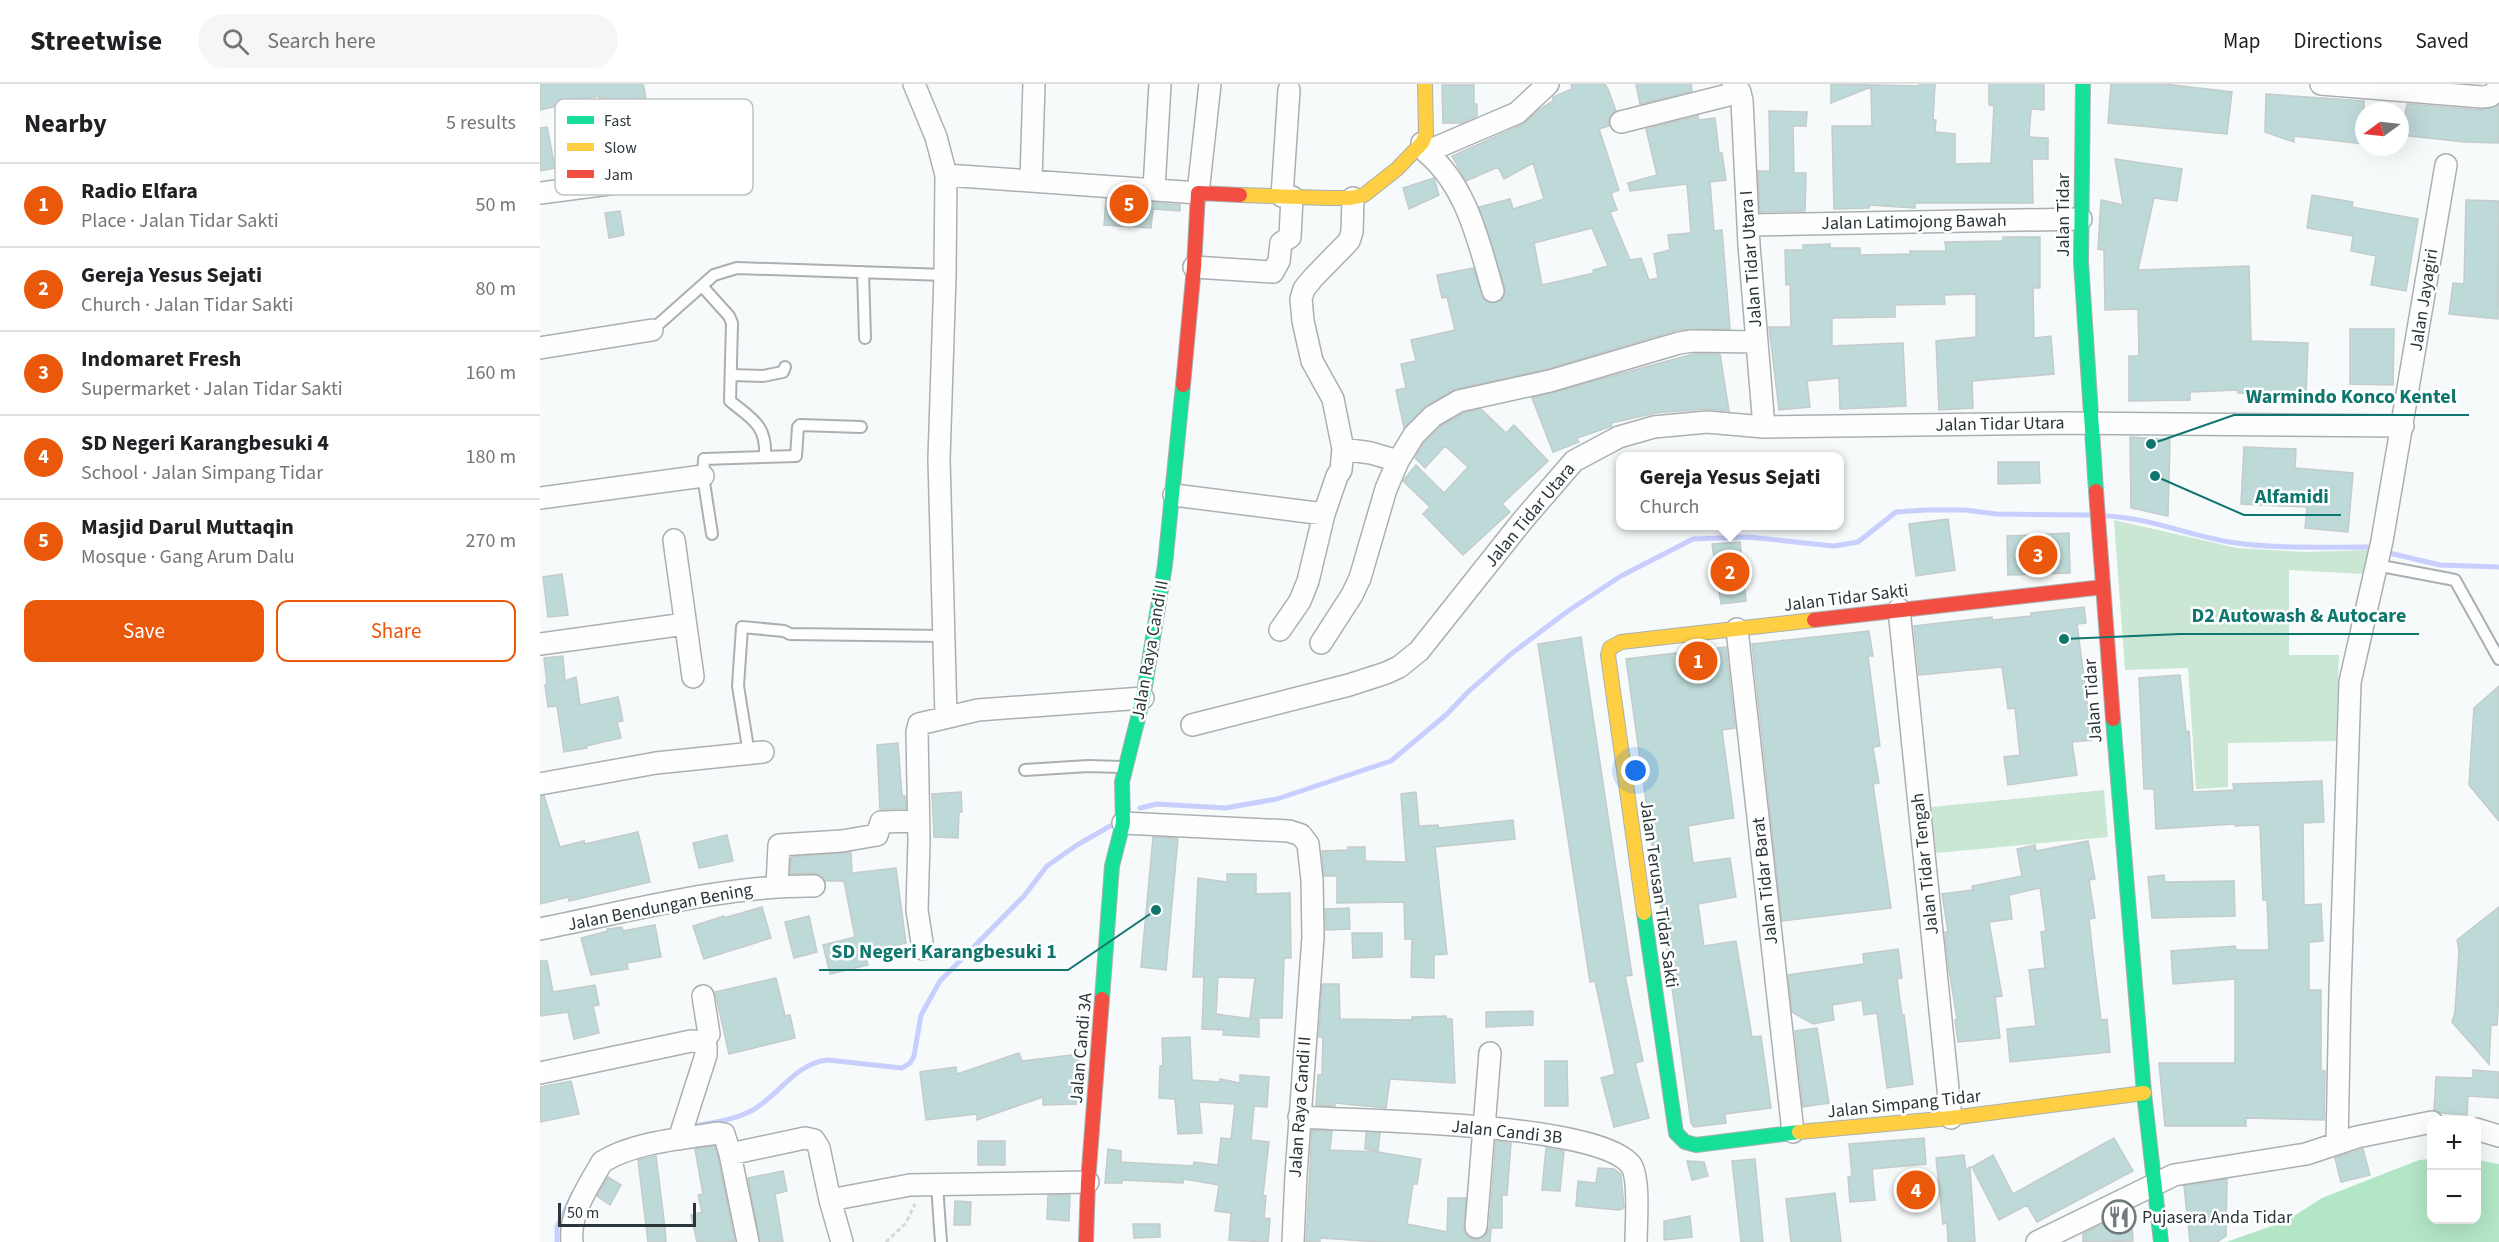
<!DOCTYPE html>
<meta charset="utf-8">
<style>
body{margin:0;font-family:"Source Sans 3",sans-serif;background:#f6f6f6;color:#202124}
.controls{position:absolute;right:18px;bottom:18px;display:grid;overflow:hidden;border-radius:12px;box-shadow:0 6px 24px #0002}
.controls button{width:54px;height:54px;display:grid;place-items:center;padding:0;border:0;border-bottom:2px solid #e0e0e0;background:#fff;color:#202124;font:30px sans-serif}
.compass{position:absolute;left:1815px;top:18px;width:54px;height:54px;border-radius:50%;background:#fff;box-shadow:0 6px 24px #0002;rotate:255deg}
.scale{position:absolute;left:18px;bottom:15px;width:138px;box-sizing:border-box;padding-left:6px;border:3px solid #2a363a;border-top:0;font-size:16px;line-height:21px;white-space:nowrap;color:#2a363a;-webkit-text-stroke:4px #fff;paint-order:stroke}
.you{position:absolute;left:1096px;top:687px;width:21px;height:21px;margin:-15px;border:4px solid #fff;border-radius:50%;background:#1a73e8;box-shadow:0 0 0 9px #1a73e833}
.badge{display:grid;place-items:center;width:39px;height:39px;border-radius:50%;background:#ea580c;color:#fff;font-size:20px;font-weight:700}
.pin{position:absolute;translate:-50% -50%;border:3px solid #fff;box-shadow:0 2px 6px #0006}
.popup{position:absolute;left:1076px;top:368px;width:228px;height:78px;box-sizing:border-box;display:grid;place-content:center;border-radius:12px;background:#fff;filter:drop-shadow(0 2px 4px #0005);font-size:20px;white-space:nowrap;color:#757577}
.popup b{font-size:22px;color:#202124}
.popup::after{content:'';position:absolute;left:50%;top:100%;margin-left:-12px;border:12px solid transparent;border-top-color:#fff}
.list{margin:0;padding:0;list-style:none}
h2{display:flex;justify-content:space-between;align-items:center;height:78px;margin:0;padding:0 24px;font-size:26px}
h2 small{font-size:20px;font-weight:400;color:#757577}
.list li{display:grid;grid-template-columns:39px 1fr auto;gap:18px;align-items:center;box-sizing:border-box;height:84px;padding:0 24px;border-top:2px solid #e0e0e0}
.list b{display:block;font-size:22px;white-space:nowrap}
.list p{margin:0;font-size:20px;white-space:nowrap;color:#757577}
.list em{font-size:20px;font-style:normal;color:#757577}
.actions{display:flex;gap:12px;padding:18px 24px}
.actions a{flex:1;padding:14px 0;border:2px solid #ea580c;border-radius:12px;text-align:center;font-size:21px;color:#ea580c}
.actions .main{background:#ea580c;color:#fff}
.icon{flex:none;width:33px;height:33px;fill:none;stroke:currentColor;stroke-width:2;stroke-linecap:round;stroke-linejoin:round}
.map{position:relative;flex:none;width:1959px;height:1158px;overflow:hidden}
header{display:flex;align-items:center;gap:36px;box-sizing:border-box;height:84px;padding:0 30px;background:#fff;border-bottom:2px solid #e0e0e0}
header strong{font-size:28px}
nav{display:flex;gap:33px;margin-inline-start:auto;font-size:21px}
.search{width:420px;height:54px;background:#f6f6f6;display:flex;align-items:center;gap:15px;box-sizing:border-box;padding:0 21px;border-radius:33px;color:#757577;font-size:22px}
main{display:flex}
aside{flex:1;background:#fff}
.map>svg:first-child{display:block}
</style>
<header>
<strong>Streetwise</strong>
<div class="search"><svg class="icon" aria-label="search" viewBox="0 0 24 24"><circle cx="10" cy="10" r="6"/><path d="M15 15l6 6"/></svg>Search here</div>
<nav><a>Map</a><a>Directions</a><a>Saved</a></nav>
</header>
<main>
<aside>
<h2>Nearby<small>5 results</small></h2>
<ul class="list">
<li><span class="badge">1</span><div><b>Radio Elfara</b><p>Place · Jalan Tidar Sakti</p></div><em>50 m</em></li>
<li><span class="badge">2</span><div><b>Gereja Yesus Sejati</b><p>Church · Jalan Tidar Sakti</p></div><em>80 m</em></li>
<li><span class="badge">3</span><div><b>Indomaret Fresh</b><p>Supermarket · Jalan Tidar Sakti</p></div><em>160 m</em></li>
<li><span class="badge">4</span><div><b>SD Negeri Karangbesuki 4</b><p>School · Jalan Simpang Tidar</p></div><em>180 m</em></li>
<li><span class="badge">5</span><div><b>Masjid Darul Muttaqin</b><p>Mosque · Gang Arum Dalu</p></div><em>270 m</em></li>
</ul>
<div class="actions"><a class="main">Save</a><a>Share</a></div>
</aside>
<div class="map">
<svg width="1959" height="1158" viewBox="0 0 1959 1158">
<rect width="100%" height="100%" fill="#f6fafb"/>
<path fill="#c9e7d3" d="M1574 436 1697 464 1765 468 1829 466 1824 490 1749 486V571H1799L1796 657 1688 659V703L1656 705 1648 584 1585 586Z
M1564 706 1568 753 1396 769 1391 723Z"/>
<path fill="#b3e6c6" d="M1891 1075 1892 1136H1936L1937 1076 1959 1080V1158H1686L1746 1137 1782 1114 1879 1076Z"/>
<g fill="none" stroke-linecap="round" stroke-linejoin="round">
<path stroke="#c8cffe" stroke-width="5" d="M1567 432C1609 434 1648 451 1689 458 1734 465 1780 463 1826 463L1836 466
M1845 468 1900 481 1959 483
M600 724 617 720 685 724 737 715 851 677 907 630 928 608 971 570 1028 527 1081 492 1153 455 1208 453 1294 462 1318 458 1356 428 1386 426H1425L1456 430 1549 431
M148 1043C170 1039 191 1037 211 1027 239 1012 255 979 288 976L362 984 370 979 374 972 381 931 400 897 484 812 507 782 537 761 572 741
M17 1158V1143L33 1110"/>
</g>
<path fill="#bedad8" stroke="#c3cbcb" stroke-width="1.5" fill-rule="evenodd" d="M0 0H103L106 14 61 20 59 12 0 26Z
M1031 0H1065L1068 5 1076 27 1069 34V42L1059 45 1079 106 1071 109 1077 126 1070 128 1090 176 1101 174 1109 196 1118 194 1114 170 1130 166 1128 151 1151 149 1147 100 1090 107 1088 99 1117 91 1106 45 1158 32 1159 36 1175 34 1179 69H1182L1186 96 1170 98 1174 147 1182 146 1190 245 1137 246 1007 285 916 305 886 321 864 344 856 306 866 304 861 280 876 277 871 256 915 246 907 213 902 214 897 191 933 184 944 216 950 219 962 216 965 211V204L939 123 970 115 973 125 1004 115 993 79 964 95 958 83 926 97 912 72 982 41 1000 25 1013 17V13L1032 5ZM1052 144 1068 182 1053 186 1054 189 1002 201 994 159Z
M1096 0H1151L1152 7 1100 20Z
M1291 0 1379 2V0H1395L1393 36H1396L1395 48 1415 50V80L1451 79 1454 22 1449 21V0H1504V26L1491 25 1489 53 1508 54V75H1492L1493 119H1375V124L1329 121V124L1294 125 1292 42H1332L1331 3 1291 19Z
M1571 0H1624L1692 8 1687 50 1568 39Z
M902 1H934V20H937V32L921 39H903Z
M1726 10 1824 17V60L1754 52V58L1725 48Z
M139 17 142 43 129 45 125 20Z
M1867 20 1941 26 1959 21V59L1925 58 1861 51Z
M1229 27 1267 28 1266 42H1253L1254 89H1266L1265 127 1220 128 1218 87H1230Z
M7 43 15 84 0 87V44Z
M1575 75 1642 85 1637 117 1614 114 1598 186 1709 182 1711 257 1768 259 1766 311 1698 309V306L1650 308V316L1589 317V272H1599L1598 225 1565 226 1564 166 1558 165 1561 116 1583 121Z
M894 94 899 111 869 125 863 104Z
M1772 111 1813 118 1812 123 1878 135 1866 207 1831 201 1836 172 1811 167 1813 152 1767 144Z
M566 115 640 121V127L613 125 611 144 564 141Z
M1926 116 1959 117 1958 235 1909 230 1913 199 1924 200Z
M80 127 84 151 69 154 65 129Z
M1463 153H1500V204H1493L1494 254 1511 252 1514 290 1432 297 1433 324 1399 326 1396 257 1436 253V210L1404 211 1405 220 1355 221V233L1292 234V262L1363 259 1366 322 1300 325 1299 294 1267 297 1270 323 1239 326 1229 243H1251L1250 200 1246 201 1245 166H1263V161L1290 160V164H1320V171L1370 170V167H1406L1405 158 1463 157Z
M1810 245H1854L1853 301 1810 300Z
M1153 270H1180L1189 327 1166 325 1116 329 1071 339 1072 342 1037 354 1039 358 1013 368 992 314Z
M941 325 966 349 974 341 1008 377 962 420 970 428 923 471 883 430 890 423 863 397 876 381 904 409 928 383 905 362 885 384 875 374 884 359 901 342 924 329Z
M1590 353 1630 356 1628 432 1591 424Z
M1704 363 1756 365 1755 384 1813 389 1808 448 1765 444 1767 423 1701 420Z
M1458 378H1499L1500 399 1458 400Z
M1408 435 1415 486 1376 492 1369 440Z
M1529 449 1530 489 1468 491 1467 452Z
M1200 458 1206 517 1181 520 1172 460Z
M22 490 28 531 8 533 3 493Z
M1544 523 1546 539 1537 540 1552 656 1532 658 1537 691 1468 701 1464 673 1480 671 1475 624 1468 625 1462 583 1379 591 1374 542 1452 533V536L1491 532V529Z
M1329 547 1333 572H1328L1340 662 1333 663 1339 699 1333 700 1351 824 1242 837 1212 560Z
M1041 553 1092 891 1085 892 1103 977 1095 979 1109 1034 1074 1043 1061 994 1075 990 1055 897 1050 898 998 560Z
M1186 563 1195 644 1182 646 1194 734 1148 742 1153 779 1190 774 1196 813 1158 820 1164 862 1196 857 1212 953 1221 952 1231 1024 1185 1030 1186 1039 1154 1043 1151 1039 1086 575Z
M23 572 25 597 36 593 40 621 78 613 83 637 77 638 81 654 46 662 47 664 24 668 17 622 8 623 5 601 7 600 4 574Z
M1640 591 1646 648 1649 647 1653 708 1694 706 1693 700 1782 697 1784 738 1763 739 1764 821 1781 820 1783 857 1769 858V906H1781V986L1785 987 1784 1036 1706 1034V1042H1625L1619 979H1695V895L1633 900 1631 867 1695 862 1696 866H1729L1727 816H1723L1720 741 1695 742V740L1616 745 1614 705H1604L1599 594Z
M1959 602V737L1929 701 1934 624Z
M358 659 362 712H365L366 725H340L337 661Z
M421 708 422 728H419L418 754 394 753 392 710Z
M876 708 879 742 898 741 899 744 973 736 975 755 895 763 907 870 894 871V894L871 893 872 855H865L864 818 797 819V792H784L782 767 808 766V763H825V777L866 778 861 710Z
M0 712H4L20 763 44 757 45 760 98 748 110 798 29 817 28 813 0 820Z
M187 751 193 777 159 784 153 759Z
M613 753 638 754 626 886 601 883Z
M1548 757 1555 795 1549 796 1555 834 1549 835 1553 871 1561 936 1567 935 1570 968 1470 978 1467 945 1496 942 1489 886 1505 884 1501 848 1506 847 1500 804 1469 811 1472 835 1449 838 1462 912 1455 913 1460 954 1418 958 1415 936 1417 935 1408 880 1405 848H1408L1402 810 1433 806 1432 802 1482 792 1477 765 1495 761 1496 767Z
M311 768 312 789 356 784 366 859 325 869 328 881 290 890 283 861 315 853 304 797H285L281 791 274 789 250 790 251 773Z
M687 790H716V810L750 809 751 874H744L742 934H710L715 894 678 893 676 930 719 936V953L683 951 684 946 662 945 664 893H653L658 794 687 798Z
M1624 791 1625 798 1694 797 1695 832 1612 834 1608 793Z
M222 823 231 854 164 875 153 842 184 832V834Z
M1959 823V912L1957 941H1951L1949 980 1912 938 1915 928 1919 866 1917 856Z
M809 824 810 845 786 846 785 825Z
M269 832 277 868 254 874 245 838Z
M115 841 121 873 87 879 88 885 51 891 41 854 68 847 67 845 82 843 83 847Z
M812 849H842V873L813 874Z
M1358 865 1362 894 1357 895 1362 931H1364L1373 1000 1347 1004 1337 929 1324 931 1322 916 1292 921 1294 936 1273 940 1252 928 1248 891 1324 880 1323 870Z
M0 877H7L13 908 55 901 59 921 53 922 59 949 34 955 28 928 0 932Z
M236 894 245 932 250 931 255 954 189 970 175 908Z
M782 900H799L800 935 872 936V933L906 932V935H912L915 999 850 995 846 1024 795 1019V1022L776 1021 778 991H782L783 953H779Z
M993 927V941L946 943V928Z
M1277 944 1289 1019 1263 1023 1255 947Z
M650 953 652 996 680 998V995L700 999V991L729 993 727 1023 714 1022 711 1056 729 1058 723 1111 726 1112 724 1134 730 1135 728 1158 689 1156 691 1129 675 1127 679 1101 644 1095 643 1099 582 1096V1099H565L568 1065 581 1067V1078L653 1082 654 1078 678 1081 681 1054 691 1055 695 1020 659 1018 662 1049 638 1050 635 1015 619 1014 620 982H623L622 954Z
M479 969 482 977 539 970 537 1020 503 1021V1013L437 1036V1030L386 1036 380 988 416 983 417 990Z
M1005 977H1027L1028 1022H1005Z
M1933 986 1959 988V1014L1928 1012 1927 1031 1901 1029 1894 1026 1896 993 1933 994Z
M31 997 39 1030 0 1038V1003Z
M772 1046 792 1047 790 1066 838 1068 881 1075 877 1100H873L867 1140 907 1148 908 1114H926L924 1148 929 1154 936 1156 946 1151 949 1144 956 1057 971 1059 967 1111H962V1144H951L950 1158H841L780 1154V1158H766Z
M826 1049H840L838 1067 825 1065Z
M1384 1054 1386 1080 1332 1085 1335 1116 1310 1118 1308 1093 1312 1092 1309 1060Z
M1574 1054 1593 1087 1497 1138 1487 1121 1459 1136 1432 1083 1453 1071 1473 1110Z
M438 1057H465V1081H438Z
M174 1062 178 1073 195 1158H157L151 1131 162 1128 158 1111 163 1110 155 1065Z
M1006 1064 1024 1067 1020 1107 1002 1106Z
M1823 1065 1830 1091 1801 1098 1795 1074Z
M1424 1071 1426 1086 1430 1083 1435 1158H1408L1407 1139 1403 1140 1396 1074Z
M116 1072 125 1144 126 1158H108L98 1076Z
M1215 1075 1223 1158H1201L1192 1077Z
M1147 1077 1164 1078 1168 1092 1152 1096Z
M1058 1084 1074 1085 1081 1090 1084 1124 1079 1126 1036 1122 1038 1097 1056 1099Z
M243 1087 247 1107 235 1110 243 1158H220L208 1094Z
M68 1093 81 1101 70 1121 57 1112Z
M1687 1095 1686 1152 1677 1158H1650L1644 1102Z
M1295 1109 1301 1158H1251L1246 1115Z
M508 1111H530L529 1137 507 1135Z
M415 1117 431 1118 430 1141H414Z
M1591 1126 1593 1157 1543 1158V1150Z
M1150 1132 1152 1153 1124 1156V1137Z
M593 1140H620V1153L594 1154Z"/>
<g fill="none" stroke-linecap="round" stroke-linejoin="round">
<g stroke="#aab0b2" stroke-width="14">
<path id="lane" d="M323 188 325 254
M162 202 189 232 192 239 190 317C212 335 227 341 225 373
M112 246 174 191 197 184 405 191
M191 291 223 292 243 288 245 283
M172 450 163 392 164 375 256 372 258 343 260 341 321 343
M1836 481 1915 496 1959 575
M209 670 198 602 202 543 244 547 250 550 403 552
M485 686 548 682 582 683
M397 1101 401 1158"/>
</g>
<g stroke="#aab0b2" stroke-width="24">
<path id="street" d="M374 0 396 53 406 91
M1193 0 1200 8 1202 17 1209 161 1224 343
M1781 0 1942 13 1950 12 1959 5
M1081 38 1200 8
M882 59 886 68 977 29 1008 0
M886 68C927 102 939 159 953 207
M491 96 494 0
M614 105 620 0
M0 109 92 97
M742 112 749 6
M1208 141 1541 135
M654 183 733 188 739 177 741 159 750 153 752 113
M0 264 112 246
M803 365 831 369 858 377
M634 411 784 430 797 392 801 386 803 365 793 315 772 277 763 237 761 215 764 205 773 194 809 157 812 148 813 114
M0 414 163 392
M134 456 153 593
M1359 525 1411 1034
M1197 545 1253 1048
M740 546 760 517 768 497 784 430
M781 559 812 511 820 494 846 405 858 377 874 351 893 332 919 317 1010 297 1139 259 1152 257 1217 258
M0 560 145 540
M406 632 399 375 405 191 406 91 658 109 670 0
M652 641 809 601 846 589 859 583 879 567 983 436 1034 377 1079 353 1114 343 1167 338 1224 343 1524 339 1863 342
M0 700 116 679 223 668
M583 739 749 747 761 751 768 760 772 796 773 853 756 1091 753 1158
M237 802 239 761 302 757 337 751 341 738 378 737
M0 845C87 828 185 801 274 802
M383 865 377 826 379 756 377 648 379 640 438 626 603 614
M162 958 169 950 163 912
M0 989 151 957 162 958 166 962V971L139 1055
M759 1033C819 1037 1057 1038 1091 1081 1100 1094 1096 1141 1096 1158
M1936 1045 1959 1052
M1797 1060 1800 908 1810 598 1842 457 1906 81
M190 1070 208 1158
M290 1116 302 1158
M936 1143 950 969
M32 1158C29 1129 48 1103 62 1078 94 1058 141 1055 178 1049L184 1050 190 1070 265 1054 274 1056 279 1064 290 1116 370 1101 548 1098
M1497 1158 1634 1091 1766 1070 1817 1053 1892 1038"/>
</g>
<g stroke="#aab0b2" stroke-width="16">
<path id="fast" d="M1543 0 1541 178 1556 407
M1573 635 1604 1009 1621 1158
M1104 829 1136 1049 1145 1058 1156 1061 1259 1048
M562 915 572 782 583 739 582 698 603 614 625 481 643 301"/>
</g>
<g stroke="#aab0b2" stroke-width="16">
<path id="slow" d="M700 111 787 114H810L824 111 857 85 882 59 886 50 885 0
M1104 829 1068 571 1070 564 1081 558 1274 536
M1259 1048 1411 1034 1604 1009"/>
</g>
<g stroke="#aab0b2" stroke-width="16">
<path id="jam" d="M643 301 654 183 658 109 700 111
M1556 407 1573 635
M1274 536 1563 503
M546 1158 548 1098 562 915"/>
</g>
<path stroke="#d7d9d9" stroke-width="3" stroke-dasharray="4.5 3" stroke-linecap="butt" d="M346 1158 366 1139 375 1120"/>
<use href="#lane" stroke="#fefefe" stroke-width="10"/>
<use href="#street" stroke="#fefefe" stroke-width="21"/>
<use href="#fast" stroke="#16e098" stroke-width="14"/>
<use href="#slow" stroke="#ffcf43" stroke-width="14"/>
<use href="#jam" stroke="#f24e42" stroke-width="14"/>
</g>
<defs>
<g id="restaurant-ring" transform="scale(1.725)"><circle r="9.5" fill="#fff" stroke="#717b7e" stroke-width="1.5"/><path d="M-5-6h1v4h1v-4h1v4h1v-4h1v5L-1.5 .5V6h-2V.5L-5-1ZM5-6V6H3V1.5H1.5Q1.5-4 5-6Z" fill="#717b7e"/></g>
</defs>
<g fill-rule="evenodd">
<use href="#restaurant-ring" x="1579" y="1133"/>
</g>
<g text-anchor="middle" dominant-baseline="central" stroke-width="5" stroke-linejoin="round" paint-order="stroke">
<g font-size="18" fill="#2a363a" stroke="#fff">
<text transform="translate(1523 131) rotate(-90)">Jalan Tidar</text>
<text transform="translate(1374 138) rotate(-1)">Jalan Latimojong Bawah</text>
<text transform="translate(1211 175) rotate(-94)">Jalan Tidar Utara I</text>
<text transform="translate(1884 216) rotate(-81)">Jalan Jayagiri</text>
<text transform="translate(1460 340) rotate(-1)">Jalan Tidar Utara</text>
<text transform="translate(990 431) rotate(-50)">Jalan Tidar Utara</text>
<text transform="translate(1306 514) rotate(-7)">Jalan Tidar Sakti</text>
<text transform="translate(610 566) rotate(-80)">Jalan Raya Candi II</text>
<text transform="translate(1553 617) rotate(-94)">Jalan Tidar</text>
<text transform="translate(1385 780) rotate(-96)">Jalan Tidar Tengah</text>
<text transform="translate(1225 797) rotate(-96)">Jalan Tidar Barat</text>
<text transform="translate(1119 810) rotate(82)">Jalan Terusan Tidar Sakti</text>
<text transform="translate(120 823) rotate(-11)">Jalan Bendungan Bening</text>
<text transform="translate(541 964) rotate(-85)">Jalan Candi 3A</text>
<text transform="translate(1364 1020) rotate(-6)">Jalan Simpang Tidar</text>
<text transform="translate(760 1023) rotate(-86)">Jalan Raya Candi II</text>
<text transform="translate(967 1048) rotate(6)">Jalan Candi 3B</text>
</g>
<g font-size="18" fill="#2a363a" stroke="#fff" text-anchor="start">
<text x="1602" y="1133">Pujasera Anda Tidar</text>
</g>
</g>
<rect x="15" y="15" width="198" height="96" rx="9" fill="#fff" stroke="#bfc3c4" stroke-width="1.5"/>
<rect x="27" y="32" width="27" height="8" fill="#16e098"/>
<rect x="27" y="59" width="27" height="8" fill="#ffcf43"/>
<rect x="27" y="86" width="27" height="8" fill="#f24e42"/>
<g font-size="16" fill="#2a363a">
<text x="64" y="42">Fast</text>
<text x="64" y="69">Slow</text>
<text x="64" y="96">Jam</text>
</g>
<path fill="none" stroke="#0f766e" stroke-width="2" d="M1611 360L1694 331H1929M1615 392L1704 431H1801M1524 555L1640 550H1879M616 826L528 886H279"/>
<g fill="#0f766e" stroke="#fff" stroke-width="2">
<circle cx="1611" cy="360" r="6"/>
<circle cx="1615" cy="392" r="6"/>
<circle cx="1524" cy="555" r="6"/>
<circle cx="616" cy="826" r="6"/>
</g>
<g font-size="20" text-anchor="middle" font-weight="bold" fill="#0f766e" stroke="#fff" stroke-width="5" stroke-linejoin="round" paint-order="stroke">
<text x="1811" y="319">Warmindo Konco Kentel</text>
<text x="1752" y="419">Alfamidi</text>
<text x="1759" y="538">D2 Autowash &amp; Autocare</text>
<text x="404" y="874">SD Negeri Karangbesuki 1</text>
</g>
</svg>
<div class="controls">
<button>+</button>
<button>−</button>
</div>
<svg class="compass" viewBox="-18 -18 36 36"><path d="M0-13l5 13h-10z" fill="#e53935"/><path d="M0 13l5-13h-10z" fill="#757577"/></svg>
<div class="scale">50 m</div>
<div class="you"></div>
<div class="pin badge" style="left:1158px;top:577px">1</div>
<div class="pin badge" style="left:1190px;top:488px">2</div>
<div class="popup"><b>Gereja Yesus Sejati</b>Church</div>
<div class="pin badge" style="left:1498px;top:471px">3</div>
<div class="pin badge" style="left:1376px;top:1106px">4</div>
<div class="pin badge" style="left:589px;top:120px">5</div>
</div>
</main>
